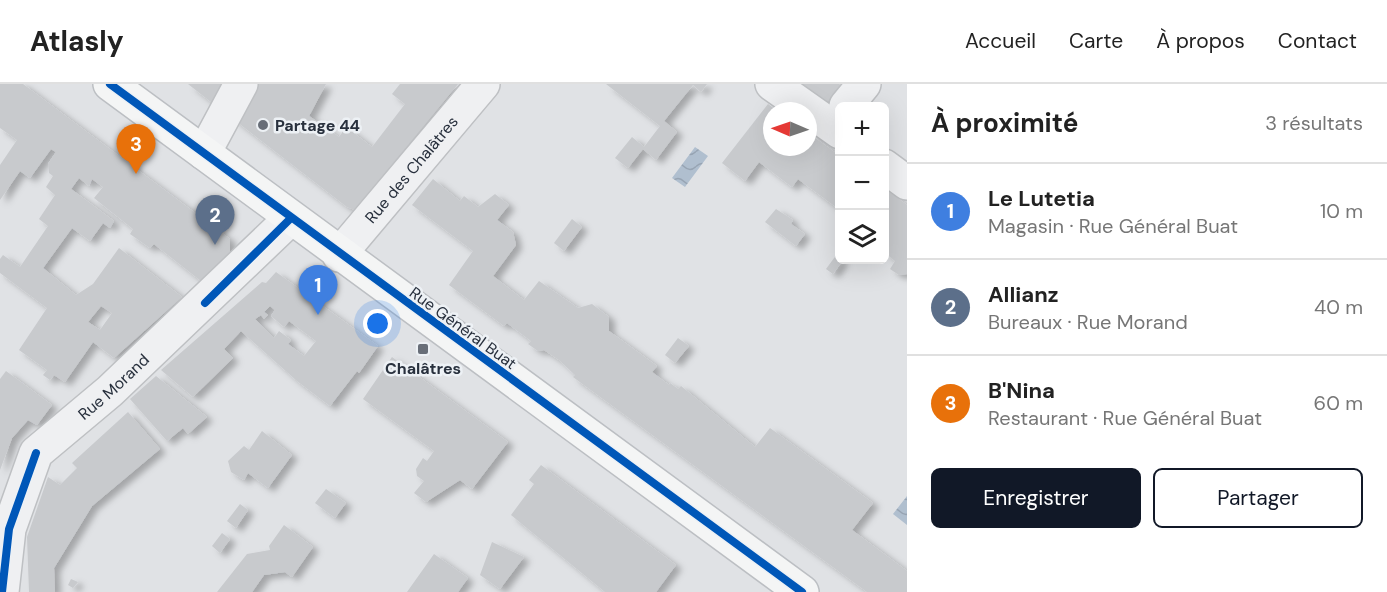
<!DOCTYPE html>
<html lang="fr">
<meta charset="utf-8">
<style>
body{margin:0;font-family:"DM Sans",sans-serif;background:#f2f2f2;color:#222}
.controls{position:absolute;right:18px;top:18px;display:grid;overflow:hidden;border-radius:9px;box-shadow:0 6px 24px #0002}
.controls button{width:54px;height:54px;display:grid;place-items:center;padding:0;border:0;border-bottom:2px solid #e0e0e0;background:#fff;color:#222;font:30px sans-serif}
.compass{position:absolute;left:763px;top:18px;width:54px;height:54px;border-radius:50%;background:#fff;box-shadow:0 6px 24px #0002;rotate:272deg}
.you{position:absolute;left:378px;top:240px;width:21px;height:21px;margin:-15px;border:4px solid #fff;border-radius:50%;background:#1a73e8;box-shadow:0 0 0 9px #1a73e833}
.badge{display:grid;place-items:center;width:39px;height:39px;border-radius:50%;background:#111827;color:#fff;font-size:20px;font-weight:700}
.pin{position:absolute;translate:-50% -50px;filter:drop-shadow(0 2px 3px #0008)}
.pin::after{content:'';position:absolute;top:32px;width:21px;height:18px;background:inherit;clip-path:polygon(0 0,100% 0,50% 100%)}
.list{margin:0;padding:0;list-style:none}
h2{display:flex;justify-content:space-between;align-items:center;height:78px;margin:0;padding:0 24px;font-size:26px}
h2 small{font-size:20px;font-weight:400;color:#767676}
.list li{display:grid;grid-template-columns:39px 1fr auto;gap:18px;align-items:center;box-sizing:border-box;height:96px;padding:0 24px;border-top:2px solid #e0e0e0}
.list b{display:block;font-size:22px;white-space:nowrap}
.list p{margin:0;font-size:20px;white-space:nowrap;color:#767676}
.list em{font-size:20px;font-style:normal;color:#767676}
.actions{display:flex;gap:12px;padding:18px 24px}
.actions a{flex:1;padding:14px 0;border:2px solid #111827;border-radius:9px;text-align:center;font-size:21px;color:#111827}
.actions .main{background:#111827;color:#fff}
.icon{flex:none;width:33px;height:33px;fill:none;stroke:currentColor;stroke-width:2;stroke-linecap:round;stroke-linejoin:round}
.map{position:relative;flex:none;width:907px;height:508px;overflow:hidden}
header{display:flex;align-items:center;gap:36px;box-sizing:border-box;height:84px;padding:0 30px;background:#fff;border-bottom:2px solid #e0e0e0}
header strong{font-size:28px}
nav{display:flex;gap:33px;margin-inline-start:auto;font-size:21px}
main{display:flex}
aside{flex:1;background:#fff}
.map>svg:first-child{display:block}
</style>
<header>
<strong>Atlasly</strong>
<nav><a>Accueil</a><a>Carte</a><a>À propos</a><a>Contact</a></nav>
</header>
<main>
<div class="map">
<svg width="907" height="508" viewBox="0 0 907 508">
<defs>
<pattern id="water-waves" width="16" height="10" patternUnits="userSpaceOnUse" patternTransform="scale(1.5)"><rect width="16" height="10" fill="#b0bfcf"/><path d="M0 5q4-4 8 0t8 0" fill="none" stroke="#97a4b3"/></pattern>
<filter id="shadow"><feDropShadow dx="6" dy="4" stdDeviation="3" flood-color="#0004"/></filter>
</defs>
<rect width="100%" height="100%" fill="#e0e2e5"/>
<path fill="url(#water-waves)" d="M695 63 708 72 685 103 672 94Z
M907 412V441L893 430Z"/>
<path fill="#c8cacd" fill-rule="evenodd" filter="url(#shadow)" d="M0 0H23L230 155V172L201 197 154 160 150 164 130 150 133 145 94 114 103 103 92 95 89 102 79 94 71 105 114 137 110 144 103 139 90 157 72 144 43 184 76 211 93 200 119 164 182 213 114 274 93 258 65 298 54 291 50 296 43 291 47 286 19 266 47 224 0 189V175L3 171 20 183 48 142 39 135 55 111 46 103 53 92 49 89 48 80 56 68 51 65 30 94 20 87 0 116V81L17 56 0 44ZM101 222 112 229 100 246 88 238Z
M188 0H232L220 25Z
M250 0H326L309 32 339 53 346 43 372 63 405 20 392 10 400 0H458L355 126 347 123 232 34Z
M606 0H707L701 8 693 1 664 37 677 48 656 76 643 65 628 84 615 74 632 53 644 63 660 42Z
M800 0H839L841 1 826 20Z
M768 20 777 27H772V63H808V49L840 72V126L798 95 792 103 759 78 745 97 722 79Z
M433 95 460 117 464 112 478 123 495 110 509 121 497 136 513 148 516 161 493 192 524 216 539 197 578 224 592 220 609 233V247L657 282 652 288 669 301 670 299 678 305 681 302 755 363 770 344 873 419 852 446 907 487V508H867L573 293 575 291 559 276 544 266 538 267 528 260 531 257 507 239 504 242 449 201 473 167 412 121Z
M885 105 907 121V190L899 191 890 185 895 177 885 169Z
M776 125 793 136 791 140 805 150 796 162 765 138Z
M572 135 582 143 564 167 554 159Z
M840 166V176H843L833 190 826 185Z
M276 188 378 262 359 289 357 287 330 322 297 297 241 247 224 265 233 274 193 313 161 286 262 198 266 199ZM270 222 275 226 271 232 284 243 289 237 316 257 304 272 288 260 291 256 279 247 274 254 255 235 261 231 264 235 268 231 264 228Z
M678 254 689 262 675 279 665 271Z
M392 273 508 358 472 405 460 396 426 418 414 409 424 397 417 392 416 385 423 374 427 377 434 367 363 315Z
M6 287 52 321 37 341 28 336 12 354 0 386V295Z
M156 292 207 333 188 350 183 344 167 357 130 315Z
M128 328 160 365 92 422 54 484 55 508H29L27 453 48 393 60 401 77 384 72 379Z
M262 347 292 371 268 404 248 389 244 396 231 388 228 377 244 362 249 366Z
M541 381 676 481 656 508H605L511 431 534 400 529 396Z
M326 405 346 419 335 434 315 419Z
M240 420 248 426 236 444 227 437Z
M284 441 313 463 292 493 285 488 264 491 252 508H217L247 470 270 466 269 462Z
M222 449 230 455 220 469 212 462Z
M492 458 524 473 500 505 480 491Z
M434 470 468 494 458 508H407Z
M71 495 78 498 73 504 68 501Z"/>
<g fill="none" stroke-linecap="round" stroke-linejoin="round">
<g stroke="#bec0c3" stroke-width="36">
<g id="minor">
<path d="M772 0 840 48"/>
<path d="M846 22 864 0"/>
<path d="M204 69 241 0"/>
<path d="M884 82 907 99"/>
<path id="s1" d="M339 171 483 0"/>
<path id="s2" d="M2 508 9 445 36 369 110 307 291 134"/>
</g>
</g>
<g stroke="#bcbfc3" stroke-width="36">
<path id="major" d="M110 0 802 508"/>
</g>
<use href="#minor" stroke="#eff0f2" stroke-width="33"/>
<use href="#major" stroke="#f4f5f5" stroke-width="33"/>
<g stroke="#edf1f5" stroke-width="11">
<path id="cycleway" d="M110 0 802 508
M205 219 291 134
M2 508 9 445 36 369"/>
</g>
<use href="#cycleway" stroke="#0057b8" stroke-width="8"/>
</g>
<g fill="#686e78" stroke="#edf1f5" stroke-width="2">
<circle cx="263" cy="41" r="6"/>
<rect x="417" y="259" width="12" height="12" rx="3"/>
</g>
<g text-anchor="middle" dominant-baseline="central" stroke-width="5" stroke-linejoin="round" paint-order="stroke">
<g font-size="16" font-weight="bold" fill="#28303d" stroke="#edf1f5" text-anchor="start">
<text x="275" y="41">Partage 44</text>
<text x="423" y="284" text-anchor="middle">Chalâtres</text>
</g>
<g font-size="16" fill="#28303d" stroke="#edf1f5">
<text stroke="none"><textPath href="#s1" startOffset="112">Rue des Chalâtres</textPath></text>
<text transform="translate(463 244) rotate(36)">Rue Général Buat</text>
<text stroke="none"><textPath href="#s2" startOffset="246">Rue Morand</textPath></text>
</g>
</g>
</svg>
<div class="controls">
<button>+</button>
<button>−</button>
<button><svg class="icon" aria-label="layers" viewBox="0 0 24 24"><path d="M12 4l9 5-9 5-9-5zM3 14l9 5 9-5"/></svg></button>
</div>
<svg class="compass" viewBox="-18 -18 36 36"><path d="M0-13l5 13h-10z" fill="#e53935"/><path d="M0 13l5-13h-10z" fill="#767676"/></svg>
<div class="you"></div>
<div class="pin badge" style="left:318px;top:231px;background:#3f7fe0">1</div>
<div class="pin badge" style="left:215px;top:161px;background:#5c6f8a">2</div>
<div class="pin badge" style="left:136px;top:90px;background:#e8710a">3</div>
</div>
<aside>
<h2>À proximité<small>3 résultats</small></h2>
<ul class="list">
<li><span class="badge" style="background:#3f7fe0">1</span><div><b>Le Lutetia</b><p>Magasin · Rue Général Buat</p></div><em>10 m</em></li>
<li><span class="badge" style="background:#5c6f8a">2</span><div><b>Allianz</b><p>Bureaux · Rue Morand</p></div><em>40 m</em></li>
<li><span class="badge" style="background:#e8710a">3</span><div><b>B'Nina</b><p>Restaurant · Rue Général Buat</p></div><em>60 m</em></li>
</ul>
<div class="actions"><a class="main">Enregistrer</a><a>Partager</a></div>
</aside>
</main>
